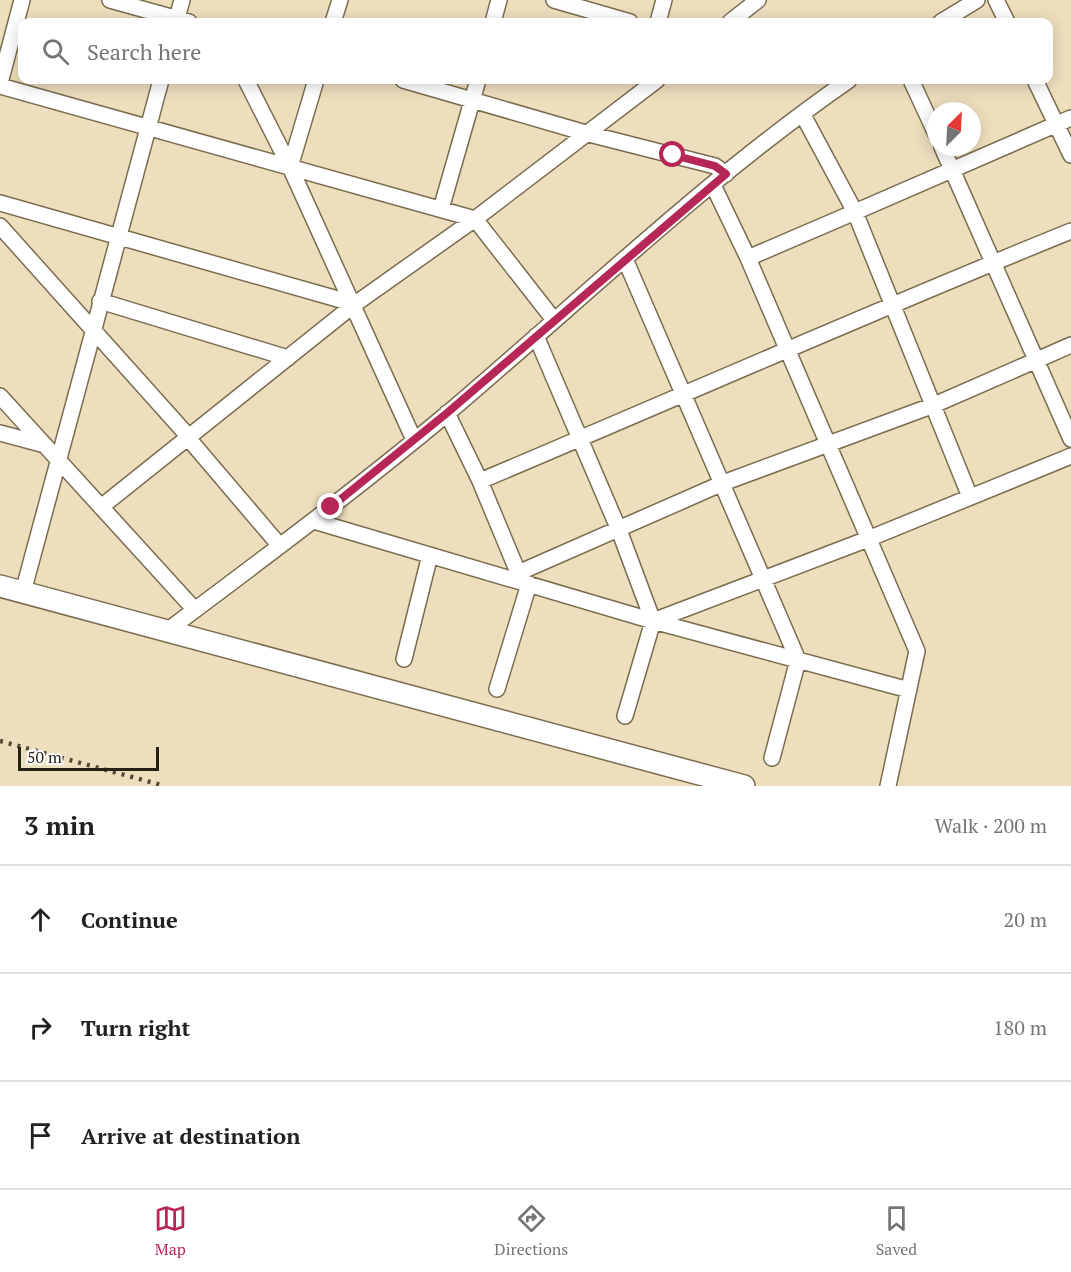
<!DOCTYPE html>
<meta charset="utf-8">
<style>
body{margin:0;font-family:"PT Serif",serif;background:#f6f6f6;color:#202124}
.compass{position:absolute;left:927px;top:102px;width:54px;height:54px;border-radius:50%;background:#fff;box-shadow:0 3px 15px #0003;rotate:24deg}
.scale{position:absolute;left:18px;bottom:15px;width:141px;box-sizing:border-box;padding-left:6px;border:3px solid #272115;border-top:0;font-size:16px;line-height:21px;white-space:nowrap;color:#272115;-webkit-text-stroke:4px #fff;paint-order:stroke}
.stop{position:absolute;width:18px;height:18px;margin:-14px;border:4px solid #b62755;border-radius:50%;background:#fff}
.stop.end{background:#b62755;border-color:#fff;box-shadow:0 2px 6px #0008}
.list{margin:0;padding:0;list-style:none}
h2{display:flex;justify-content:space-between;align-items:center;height:78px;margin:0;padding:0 24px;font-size:26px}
h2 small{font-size:20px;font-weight:400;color:#757577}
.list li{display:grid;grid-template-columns:39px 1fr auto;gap:18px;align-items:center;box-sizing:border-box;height:108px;padding:0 24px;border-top:2px solid #e0e0e0}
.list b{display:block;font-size:22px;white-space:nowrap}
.list em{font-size:20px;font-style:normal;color:#757577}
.icon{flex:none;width:33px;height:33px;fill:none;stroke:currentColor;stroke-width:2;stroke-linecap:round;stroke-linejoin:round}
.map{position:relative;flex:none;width:1071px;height:786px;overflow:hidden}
.search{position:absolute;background:#fff;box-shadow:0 3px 15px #0003;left:18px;right:18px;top:18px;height:66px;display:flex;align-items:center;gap:15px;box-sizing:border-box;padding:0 21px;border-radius:12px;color:#757577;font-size:22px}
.sheet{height:402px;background:#fff}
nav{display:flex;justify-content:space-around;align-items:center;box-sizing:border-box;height:84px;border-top:2px solid #e0e0e0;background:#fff;font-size:16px;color:#757577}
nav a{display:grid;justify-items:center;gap:3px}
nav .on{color:#b62755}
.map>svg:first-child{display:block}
</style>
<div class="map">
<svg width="1071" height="786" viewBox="0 0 1071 786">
<rect width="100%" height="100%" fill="#eddebd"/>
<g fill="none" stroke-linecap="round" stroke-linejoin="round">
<g stroke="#7a6c4f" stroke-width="18">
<path id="street" d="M110 0 189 22
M554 0 630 22
M996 0 1007 22
M176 22 182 0
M333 22 340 0
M493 22 499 0
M658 22 664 0
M730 22 758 0
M941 22 977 0
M246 80 290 167
M316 80 290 167 414 440
M403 80 589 134 715 166 726 174
M911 80 936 134
M1035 80 1071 155
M0 83 22 0
M0 86 475 219 554 320
M942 147 1071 439
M713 185 748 258 855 212 803 115
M0 203 355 304
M441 209 478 80
M0 226 189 437
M748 258 917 651 888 786
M625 259 798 660 772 758
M100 301 288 358
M536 336 619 530 653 621 625 716
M0 396 195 610
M447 413 480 481 522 582
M0 433 45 445
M188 438 280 546
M480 481C677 398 873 311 1071 231
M970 497 855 212 1071 118
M101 507 355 304 475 219 657 80
M314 521 653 621 909 690
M518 573 723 483 934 405 1071 345
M23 592 161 80
M653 621 868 539 1071 456
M168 630C263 559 357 489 448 413 580 301 706 179 849 80
M404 659 430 555
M497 689 529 584"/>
</g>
<g stroke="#7a6c4f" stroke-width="24">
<path id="secondary" d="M0 586 744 786"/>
</g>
<use href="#street" stroke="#fff" stroke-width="15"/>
<use href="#secondary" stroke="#fff" stroke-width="21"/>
<path stroke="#524a39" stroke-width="4.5" stroke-dasharray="3 6" stroke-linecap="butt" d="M0 741 165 786"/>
</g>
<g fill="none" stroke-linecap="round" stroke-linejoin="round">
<path stroke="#b62755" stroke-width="8" d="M331 507 447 413 726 174 715 166 673 155"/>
</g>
</svg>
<svg class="compass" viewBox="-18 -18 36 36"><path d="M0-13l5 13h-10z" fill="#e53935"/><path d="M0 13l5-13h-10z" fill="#757577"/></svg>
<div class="scale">50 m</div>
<div class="stop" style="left:673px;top:155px"></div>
<div class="stop end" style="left:331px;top:507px"></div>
<div class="search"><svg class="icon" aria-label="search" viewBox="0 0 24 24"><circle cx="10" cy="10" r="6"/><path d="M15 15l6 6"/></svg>Search here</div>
</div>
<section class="sheet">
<h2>3 min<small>Walk · 200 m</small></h2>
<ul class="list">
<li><svg class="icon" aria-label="ahead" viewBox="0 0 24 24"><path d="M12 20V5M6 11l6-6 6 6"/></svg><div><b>Continue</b></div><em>20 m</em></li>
<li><svg class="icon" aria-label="right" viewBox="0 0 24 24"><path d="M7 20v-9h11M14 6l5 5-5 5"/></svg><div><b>Turn right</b></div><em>180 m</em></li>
<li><svg class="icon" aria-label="arrive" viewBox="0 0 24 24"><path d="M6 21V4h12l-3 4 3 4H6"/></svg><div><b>Arrive at destination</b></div></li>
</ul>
</section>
<nav>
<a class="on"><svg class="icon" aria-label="map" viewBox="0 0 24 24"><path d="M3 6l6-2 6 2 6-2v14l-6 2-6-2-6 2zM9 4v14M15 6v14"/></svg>Map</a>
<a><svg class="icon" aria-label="directions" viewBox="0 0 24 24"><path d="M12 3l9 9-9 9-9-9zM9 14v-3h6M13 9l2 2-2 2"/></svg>Directions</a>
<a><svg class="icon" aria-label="saved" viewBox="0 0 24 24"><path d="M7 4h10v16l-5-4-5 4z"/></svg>Saved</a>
</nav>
